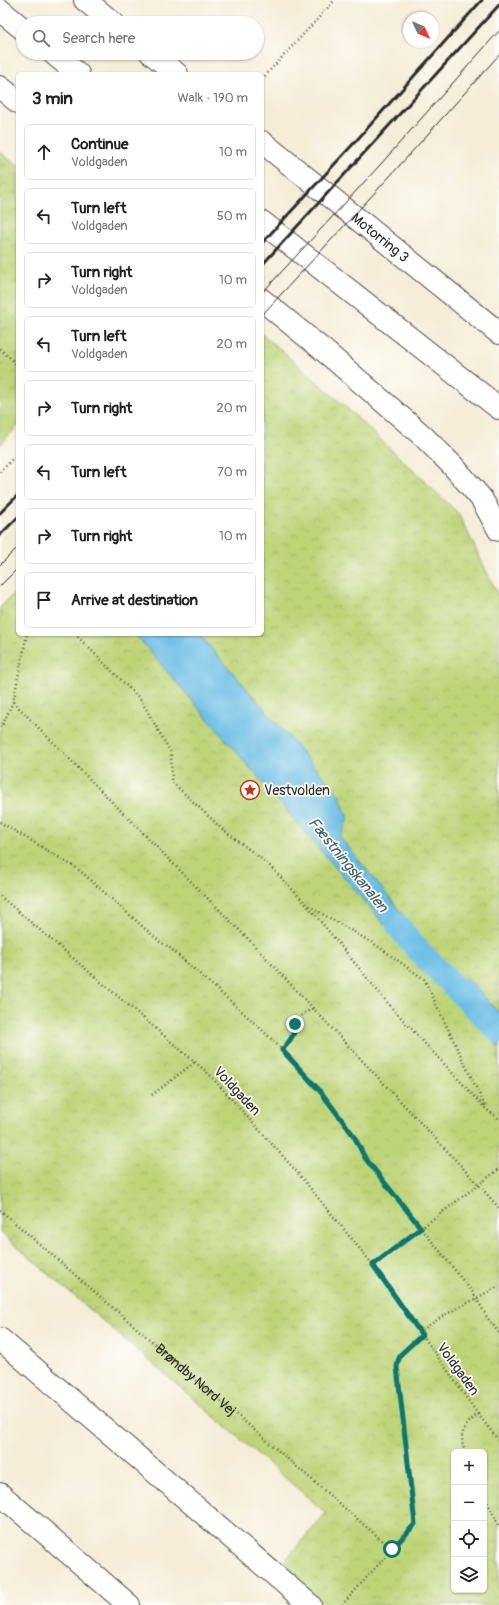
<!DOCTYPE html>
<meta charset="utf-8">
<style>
body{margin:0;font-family:Pangolin,sans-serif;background:#f6f6f6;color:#222}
.controls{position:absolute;right:12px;bottom:12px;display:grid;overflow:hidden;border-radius:6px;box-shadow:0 1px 3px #0004}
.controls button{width:36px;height:36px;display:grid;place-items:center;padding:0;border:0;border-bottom:1px solid #e0e0e0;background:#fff;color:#222;font:20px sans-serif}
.compass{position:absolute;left:403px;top:12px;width:36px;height:36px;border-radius:50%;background:#fff;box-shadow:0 1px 3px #0004;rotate:134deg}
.stop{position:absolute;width:12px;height:12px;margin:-9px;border:3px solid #0f766e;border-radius:50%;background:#fff}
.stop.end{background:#0f766e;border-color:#fff;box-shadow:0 1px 4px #0008}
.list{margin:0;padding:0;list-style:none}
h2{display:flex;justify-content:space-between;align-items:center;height:52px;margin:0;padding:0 16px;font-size:17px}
h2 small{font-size:13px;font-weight:400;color:#767676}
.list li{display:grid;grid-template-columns:26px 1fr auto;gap:12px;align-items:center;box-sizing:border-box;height:56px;margin:0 8px 8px;padding:0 8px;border:1px solid #e0e0e0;border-radius:6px}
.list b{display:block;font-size:15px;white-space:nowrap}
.list p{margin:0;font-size:13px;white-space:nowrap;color:#767676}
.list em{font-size:13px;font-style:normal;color:#767676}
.icon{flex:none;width:22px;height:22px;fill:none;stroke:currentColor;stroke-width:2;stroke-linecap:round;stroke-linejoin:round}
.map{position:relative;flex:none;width:499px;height:1605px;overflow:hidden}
.search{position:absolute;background:#fff;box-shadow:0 1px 3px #0004;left:16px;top:16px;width:248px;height:44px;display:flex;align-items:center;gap:10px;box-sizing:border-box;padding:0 14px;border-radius:22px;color:#767676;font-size:15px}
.panel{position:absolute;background:#fff;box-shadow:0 1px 3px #0004;left:16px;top:72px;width:248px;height:564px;border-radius:6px}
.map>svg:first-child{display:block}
</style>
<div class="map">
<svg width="499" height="1605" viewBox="0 0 499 1605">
<defs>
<pattern id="park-crowns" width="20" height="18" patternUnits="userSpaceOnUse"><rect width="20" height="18" fill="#bed478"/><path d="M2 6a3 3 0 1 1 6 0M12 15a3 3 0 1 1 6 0" fill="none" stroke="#a3b668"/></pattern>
</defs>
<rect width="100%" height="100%" fill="#fdfcf7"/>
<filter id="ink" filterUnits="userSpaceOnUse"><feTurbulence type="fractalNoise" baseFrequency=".025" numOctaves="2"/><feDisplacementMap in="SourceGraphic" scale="8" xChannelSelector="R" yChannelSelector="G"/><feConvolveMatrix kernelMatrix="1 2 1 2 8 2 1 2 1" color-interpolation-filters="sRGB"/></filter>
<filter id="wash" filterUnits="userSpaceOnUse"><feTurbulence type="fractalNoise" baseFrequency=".012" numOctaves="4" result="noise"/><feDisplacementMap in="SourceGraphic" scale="16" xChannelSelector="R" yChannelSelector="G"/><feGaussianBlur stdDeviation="0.9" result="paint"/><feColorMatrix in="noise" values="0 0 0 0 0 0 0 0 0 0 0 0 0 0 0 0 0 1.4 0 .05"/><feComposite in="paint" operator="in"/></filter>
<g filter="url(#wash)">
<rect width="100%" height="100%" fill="#f5edd8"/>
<path fill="url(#park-crowns)" stroke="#748052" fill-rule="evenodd" d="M0 152 18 166V426L0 445Z
M262 334 348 409 458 513 499 597V1605H325L281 1565 326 1513 0 1232V608L18 589V634H262ZM454 1452H484V1590H454Z"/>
<path fill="#6abee6" stroke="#4a7488" d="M135 634H199L340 796 348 819 340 837 422 938C422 947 419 950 410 954Z
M467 978 499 1013V1048L447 994 452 986Z"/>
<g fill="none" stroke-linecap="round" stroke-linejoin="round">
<path stroke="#6abee6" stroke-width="24" d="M397 925 418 950 499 1032"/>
</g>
</g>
<g filter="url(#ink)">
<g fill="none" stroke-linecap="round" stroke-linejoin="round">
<g stroke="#494845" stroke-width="24">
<path id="street" d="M0 1339 310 1605
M0 1494 129 1605"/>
</g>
<g stroke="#494845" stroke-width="24">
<g id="highway">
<path d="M85 0 113 23"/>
<path d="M0 10 23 29"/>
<path d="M53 53 78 74"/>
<path d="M151 53 177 74"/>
<path d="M0 87 18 102"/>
<path id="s2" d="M262 142 499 333"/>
<path d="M262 222 499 408"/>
<path d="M262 300 328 354 423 436 453 466 481 498 499 530"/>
</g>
</g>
<g stroke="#494845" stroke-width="2.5" stroke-dasharray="1 3" stroke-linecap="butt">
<path d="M262 79 335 0"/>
<path d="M0 349 18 365"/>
<path d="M0 472 18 453"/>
<path d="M75 634 141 700 171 753 172 782 221 828 267 863 307 905 391 1007 486 1109 499 1119"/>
<path d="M13 702 250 941 478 1184 499 1208"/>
<path d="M0 727 2 726 13 702 27 634"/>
<path d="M0 822 78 869 160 942 169 947C240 1011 320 1072 365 1158L474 1294 487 1317 499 1333"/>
<path d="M0 896 209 1074 297 1172 373 1265 478 1414C464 1425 458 1434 465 1452"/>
<path d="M309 906 376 945 424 979 485 1106"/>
<path d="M282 1050 293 1036 297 1021 303 1014 314 1008"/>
<path d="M152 1095 195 1062"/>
<path id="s1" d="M0 1210 392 1549"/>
<path d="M373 1265 499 1169"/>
<path d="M419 1332 443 1316 499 1286"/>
<path d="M478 1414 499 1441"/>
<path d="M484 1495 499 1526"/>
<path d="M342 1605 415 1524 397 1367C398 1352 411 1344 422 1335"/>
</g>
<use href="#street" stroke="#fff" stroke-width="22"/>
<use href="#highway" stroke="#fff" stroke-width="22"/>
<path stroke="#2b2b2b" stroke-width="1" d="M262 293 380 165 499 31
M262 315 391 175 499 55
M0 565 18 547
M0 586 18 568"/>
<path stroke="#2b2b2b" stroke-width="3" d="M262 243 355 142 482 0
M262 265 499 5
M0 513 18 495
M0 535 18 517"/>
</g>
</g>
<g fill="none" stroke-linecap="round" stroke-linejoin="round" filter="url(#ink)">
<path stroke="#0f766e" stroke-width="5" d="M295 1024C295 1035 289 1042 282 1050L320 1091 354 1136 365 1158 421 1228 373 1265 422 1335 401 1354 398 1361 397 1367 415 1524 392 1549"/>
</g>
<defs>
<g id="sight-ring" transform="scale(1)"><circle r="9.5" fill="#fdfcf7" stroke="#c8321e" stroke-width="1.5"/><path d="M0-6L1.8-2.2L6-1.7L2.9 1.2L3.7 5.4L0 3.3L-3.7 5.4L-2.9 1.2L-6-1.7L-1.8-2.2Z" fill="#c8321e"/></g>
</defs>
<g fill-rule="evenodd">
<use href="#sight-ring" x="250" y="790"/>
</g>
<g text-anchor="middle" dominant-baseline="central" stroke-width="3.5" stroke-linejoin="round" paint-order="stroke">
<g font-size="14" fill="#2b2b2b" stroke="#fdfcf7">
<text stroke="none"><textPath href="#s2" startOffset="152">Motorring 3</textPath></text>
<text transform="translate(237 1091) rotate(47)">Voldgaden</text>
<text transform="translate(458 1369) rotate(54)">Voldgaden</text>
<text stroke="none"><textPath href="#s1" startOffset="259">Brøndby Nord Vej</textPath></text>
</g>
<g font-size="14" fill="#2b2b2b" stroke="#fdfcf7" text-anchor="start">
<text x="264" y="790">Vestvolden</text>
</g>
<g font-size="15" font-style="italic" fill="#415e6c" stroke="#fdfcf7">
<text transform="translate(348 865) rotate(51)">Fæstningskanalen</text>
</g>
</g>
</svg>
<div class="controls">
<button>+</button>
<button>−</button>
<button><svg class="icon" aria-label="locate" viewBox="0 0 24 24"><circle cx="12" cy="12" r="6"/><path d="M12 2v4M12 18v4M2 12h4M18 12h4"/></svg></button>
<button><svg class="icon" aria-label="layers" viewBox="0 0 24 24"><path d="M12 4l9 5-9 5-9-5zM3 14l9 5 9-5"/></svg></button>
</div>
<svg class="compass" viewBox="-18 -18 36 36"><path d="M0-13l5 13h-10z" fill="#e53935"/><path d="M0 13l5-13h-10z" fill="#767676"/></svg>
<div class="stop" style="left:392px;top:1549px"></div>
<div class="stop end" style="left:295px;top:1024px"></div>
<div class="search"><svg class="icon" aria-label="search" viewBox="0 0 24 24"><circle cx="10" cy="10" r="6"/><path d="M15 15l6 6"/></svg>Search here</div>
<section class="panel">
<h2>3 min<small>Walk · 190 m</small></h2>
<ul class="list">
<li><svg class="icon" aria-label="ahead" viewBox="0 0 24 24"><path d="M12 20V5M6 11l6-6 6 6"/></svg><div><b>Continue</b><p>Voldgaden</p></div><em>10 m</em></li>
<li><svg class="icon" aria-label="left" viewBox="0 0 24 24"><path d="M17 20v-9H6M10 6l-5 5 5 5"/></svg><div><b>Turn left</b><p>Voldgaden</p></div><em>50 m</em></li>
<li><svg class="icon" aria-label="right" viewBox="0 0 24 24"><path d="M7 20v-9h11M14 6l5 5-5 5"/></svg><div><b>Turn right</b><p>Voldgaden</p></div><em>10 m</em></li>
<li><svg class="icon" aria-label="left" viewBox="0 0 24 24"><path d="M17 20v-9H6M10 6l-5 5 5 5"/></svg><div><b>Turn left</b><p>Voldgaden</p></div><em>20 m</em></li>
<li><svg class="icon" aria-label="right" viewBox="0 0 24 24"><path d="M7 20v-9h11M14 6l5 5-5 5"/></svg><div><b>Turn right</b></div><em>20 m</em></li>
<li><svg class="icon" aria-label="left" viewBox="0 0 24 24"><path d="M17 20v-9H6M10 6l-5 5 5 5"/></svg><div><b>Turn left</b></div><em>70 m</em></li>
<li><svg class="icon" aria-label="right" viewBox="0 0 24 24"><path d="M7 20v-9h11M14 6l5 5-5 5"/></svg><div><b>Turn right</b></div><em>10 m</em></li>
<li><svg class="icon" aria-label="arrive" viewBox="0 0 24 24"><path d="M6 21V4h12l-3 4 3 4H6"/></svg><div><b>Arrive at destination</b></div></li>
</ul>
</section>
</div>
